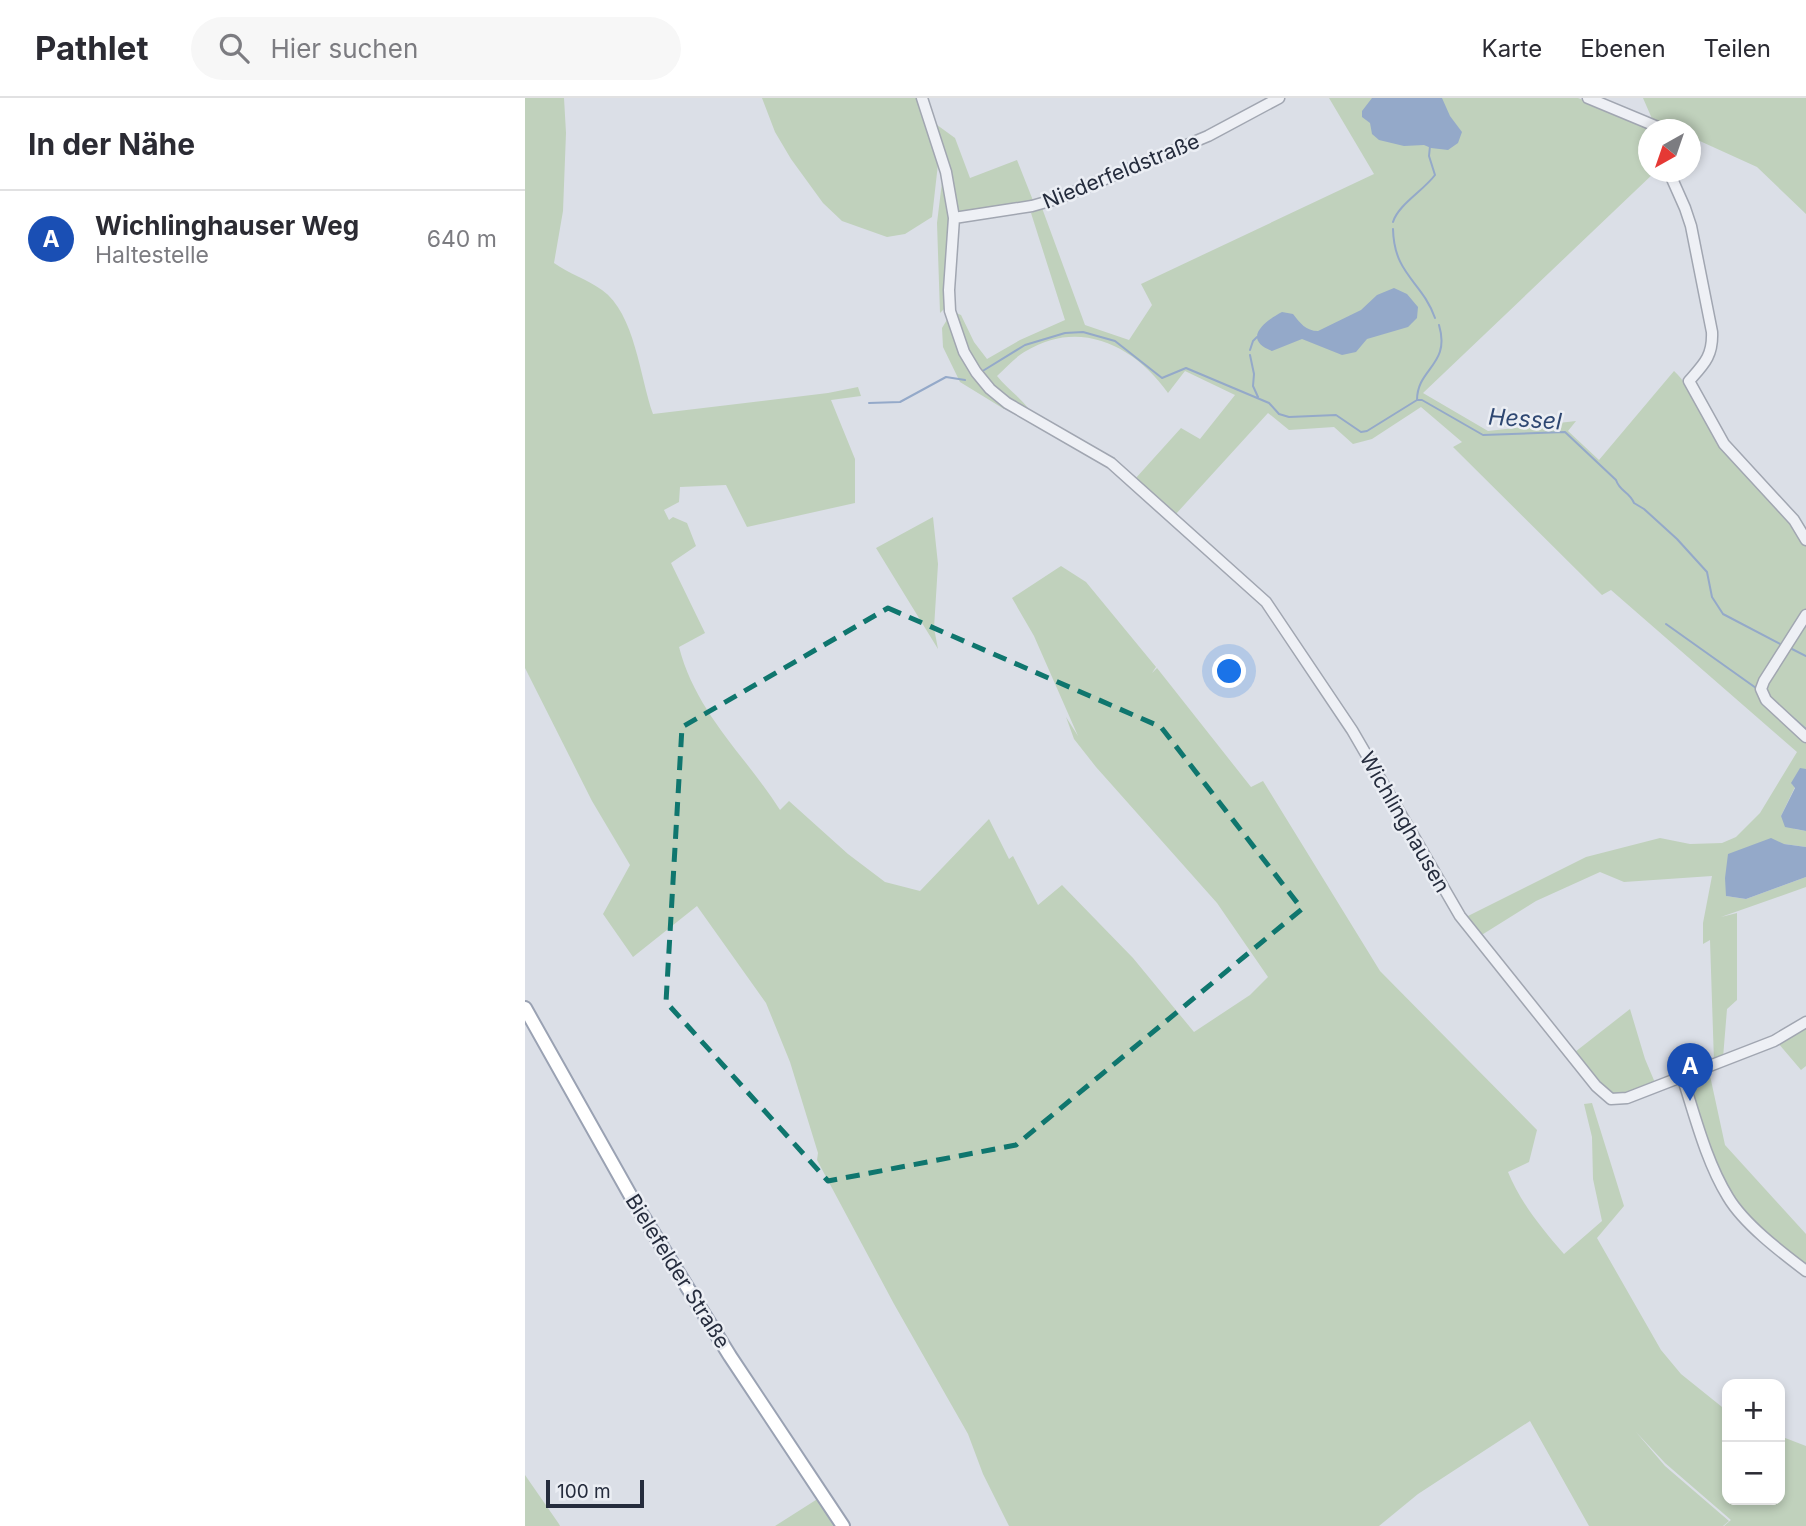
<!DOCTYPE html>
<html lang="de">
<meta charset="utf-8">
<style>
body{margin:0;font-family:Inter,sans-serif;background:#f7f7f7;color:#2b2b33}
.controls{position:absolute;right:21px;bottom:21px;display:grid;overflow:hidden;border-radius:14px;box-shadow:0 4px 10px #0003}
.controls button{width:63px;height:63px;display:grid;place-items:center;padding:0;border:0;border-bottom:2px solid #e1e1e2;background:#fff;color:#2b2b33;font:35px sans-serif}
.compass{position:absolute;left:1113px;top:21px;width:63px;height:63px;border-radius:50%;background:#fff;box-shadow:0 4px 10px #0003;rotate:220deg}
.scale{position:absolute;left:21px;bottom:18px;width:98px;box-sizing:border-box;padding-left:7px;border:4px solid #252c3d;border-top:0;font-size:19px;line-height:24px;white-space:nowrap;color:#252c3d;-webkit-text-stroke:5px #ebeef4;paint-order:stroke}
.you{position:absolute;left:705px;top:574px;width:24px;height:24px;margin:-18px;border:5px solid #fff;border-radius:50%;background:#1a73e8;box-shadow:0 0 0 10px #1a73e833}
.badge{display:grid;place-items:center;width:46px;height:46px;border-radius:50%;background:#1a73e8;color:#fff;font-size:23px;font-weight:700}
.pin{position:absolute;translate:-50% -58px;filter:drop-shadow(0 2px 4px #0008)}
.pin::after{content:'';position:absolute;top:37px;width:24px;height:21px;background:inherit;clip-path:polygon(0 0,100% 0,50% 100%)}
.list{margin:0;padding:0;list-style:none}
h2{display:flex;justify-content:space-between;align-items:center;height:91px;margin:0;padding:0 28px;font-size:30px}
h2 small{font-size:23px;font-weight:400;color:#7c7c81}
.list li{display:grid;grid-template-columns:46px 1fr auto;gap:21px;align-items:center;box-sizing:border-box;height:98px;padding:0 28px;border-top:2px solid #e1e1e2}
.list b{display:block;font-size:26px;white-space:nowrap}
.list p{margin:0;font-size:23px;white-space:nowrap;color:#7c7c81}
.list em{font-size:23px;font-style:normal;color:#7c7c81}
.icon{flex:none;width:38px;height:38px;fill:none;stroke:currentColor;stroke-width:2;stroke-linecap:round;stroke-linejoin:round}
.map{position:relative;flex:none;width:1281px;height:1428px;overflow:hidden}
header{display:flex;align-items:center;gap:42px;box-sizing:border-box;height:98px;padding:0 35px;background:#fff;border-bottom:2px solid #e1e1e2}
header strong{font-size:33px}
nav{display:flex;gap:38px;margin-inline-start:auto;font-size:24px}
.search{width:490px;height:63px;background:#f7f7f7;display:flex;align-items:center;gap:18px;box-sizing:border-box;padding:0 24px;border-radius:38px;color:#7c7c81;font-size:26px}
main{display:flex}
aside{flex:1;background:#fff}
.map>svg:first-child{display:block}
</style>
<header>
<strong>Pathlet</strong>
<div class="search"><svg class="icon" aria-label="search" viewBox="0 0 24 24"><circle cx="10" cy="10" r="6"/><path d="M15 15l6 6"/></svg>Hier suchen</div>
<nav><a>Karte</a><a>Ebenen</a><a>Teilen</a></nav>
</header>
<main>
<aside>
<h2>In der Nähe<small></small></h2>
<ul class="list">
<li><span class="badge" style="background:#1a4fb4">A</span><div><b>Wichlinghauser Weg</b><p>Haltestelle</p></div><em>640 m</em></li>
</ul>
</aside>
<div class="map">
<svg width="1281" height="1428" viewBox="0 0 1281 1428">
<rect width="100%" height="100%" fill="#dbdfe7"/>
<path fill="#c0d1bc" d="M0 0H39L41 35 38 113 29 165C44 176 62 181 77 192 110 215 115 280 128 316L303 295 333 289 336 298 306 302 330 361V405L222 429 201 387 155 389 154 404 139 412 144 422 148 419 162 425 171 448 146 465 180 535 154 549C171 615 220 657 255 712L264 703 323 756 360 784 395 793 464 721 484 761 488 758 513 807 537 787 608 860 669 934 725 897 743 879 692 805 571 669 549 641 541 619 553 638 509 538 487 500 536 468 561 484 631 569 627 575 632 570 726 689 738 683 855 873 1012 1032 1004 1064 983 1074C995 1104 1018 1132 1039 1156L1077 1123 1068 1081 1067 1039 1059 1006 1067 1005 1099 1108 1072 1140 1136 1252 1156 1276 1202 1313V1402H1255V1338L1281 1348V1428H1199L1206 1422 1140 1365 1111 1334 1140 1368 1204 1423 1198 1428H1064L1005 1323 893 1396 854 1428H484L458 1376 443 1336 369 1206 292 1062 293 1055 265 964 241 905 172 808 108 859 78 816 105 767 67 703 0 570Z
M237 0H392L413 66 407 119 380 136 362 139 317 123 298 105 266 61 250 34Z
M804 0H1053L1133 31 1124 32V74H1130L898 295 963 333 1051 323 1043 333 1074 362 1149 273C1169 292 1174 316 1190 337 1220 374 1256 406 1281 447V633L1241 596V585L1233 589 1281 641V671H1275L1267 686 1270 689 1256 718 1270 731 1281 733V749L1259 746 1201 798 1221 801 1281 779V789L1196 819 1212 815V902L1202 911 1198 960 1189 964 1185 842 1178 846V825L1187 778 1099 784 1075 774 1011 803 955 838 941 819 1061 759 1135 740 1165 746 1197 745 1211 739 1235 715 1272 654 1086 492 1077 497 928 349 937 344 896 309 847 341 828 346 809 329 764 332 743 315 650 417 610 381 656 330 675 341 710 297 660 273 643 295C610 248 555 220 501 253 490 259 481 270 472 278 483 292 501 303 508 318L467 289 442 252 429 214 436 217 449 244 462 261 495 242 540 222 506 115 517 110 560 227 604 242 627 207 616 186 849 76Z
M1118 0H1281V116L1232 69 1166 39V32L1148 31 1128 23Z
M408 24 430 40 445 80 492 62 509 105 437 115 432 110Z
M417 84C432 116 422 175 420 210L415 215 412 125Z
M423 220 436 257 480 309 479 311 435 284 418 249 417 230Z
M408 419 413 466 409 530 413 551 351 450Z
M1105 911 1120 961 1131 987 1097 997 1085 995 1050 954Z
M1281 929V968L1276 972 1253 945Z
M1184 973 1200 1047 1281 1136V1172C1260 1153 1221 1125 1207 1102 1185 1065 1174 1022 1161 981Z
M0 1377 34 1426 35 1428H0Z
M294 1400 311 1428H250Z"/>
<path fill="#94a9c9" d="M847 0H917L925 18 937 34 933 45 923 52 906 50 899 47 879 48 854 42 847 36 845 25 837 19V13Z
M869 190 882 196 893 209 892 220 883 229 842 241 831 254 817 257 777 241 747 253C716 241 740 223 757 214L768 216C775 225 781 233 793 233L836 212 852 197Z
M1275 670 1281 671V733L1260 729 1256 718 1270 690 1266 685Z
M1246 740 1259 746 1281 749V779L1221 801 1201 798 1200 780 1203 756Z"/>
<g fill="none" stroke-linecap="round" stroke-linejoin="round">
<path stroke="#94a9c9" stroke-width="2" d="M868 124C873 107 898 93 910 77L904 58 905 48
M868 131C869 177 897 183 910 220
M725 252 728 243 732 239
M725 257 729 276 728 288 733 299
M456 274 500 247 540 235 558 234 590 243 637 280 661 270 744 305 754 316 764 319 811 317 836 334 842 333 892 302H897L958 337 1040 334 1091 382C1095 394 1104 393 1109 405L1119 411 1152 441 1182 474 1187 499 1198 516 1257 547
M892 302C892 270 926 267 914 227
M344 305 375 304 421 279 440 282
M1141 526 1231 590
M1267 551 1281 558
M1244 599 1281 631"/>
<g stroke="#a1a6b1" stroke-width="13">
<path id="minor" d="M397 0 421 74 429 120 424 192 425 213 439 254 451 274 465 291 482 305 586 365 741 504 827 632 935 818 1071 988 1086 1001 1102 1000 1249 943 1281 924
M1063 0 1140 32
M1144 74 1160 110 1166 128 1187 234C1188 258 1179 266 1164 283L1199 346 1269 422 1281 442
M429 120 507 108 535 100 683 38 754 0
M1281 517 1239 583 1236 591 1241 602 1281 639
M1157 978C1170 1018 1181 1063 1203 1099 1219 1126 1256 1154 1281 1173"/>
</g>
<g stroke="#9aa2b3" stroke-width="16">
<path id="major" d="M0 910 108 1102 205 1258 318 1428"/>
</g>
<use href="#minor" stroke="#eef0f5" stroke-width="10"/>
<use href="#major" stroke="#fff" stroke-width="12"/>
</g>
<path fill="none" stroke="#0f766e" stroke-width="5" stroke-dasharray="14 9" stroke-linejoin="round" d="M363 510 636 629 777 811 491 1047 303 1083 141 904 157 629Z"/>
<g text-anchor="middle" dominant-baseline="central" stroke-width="5" stroke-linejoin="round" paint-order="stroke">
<g font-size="21" fill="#252c3d" stroke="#ebeef4">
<text transform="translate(596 73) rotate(-22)">Niederfeldstraße</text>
<text transform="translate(880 724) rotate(60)">Wichlinghausen</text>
<text transform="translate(153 1173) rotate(58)">Bielefelder Straße</text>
</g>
<g font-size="23" font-style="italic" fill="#2e4772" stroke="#ebeef4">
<text transform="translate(1000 321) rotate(4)">Hessel</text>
</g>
</g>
</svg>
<div class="controls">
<button>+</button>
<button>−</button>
</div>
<svg class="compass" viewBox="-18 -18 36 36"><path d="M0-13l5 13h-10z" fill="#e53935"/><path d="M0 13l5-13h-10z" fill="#7c7c81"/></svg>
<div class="scale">100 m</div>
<div class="you"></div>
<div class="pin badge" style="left:1165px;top:1003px;background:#1a4fb4">A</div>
</div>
</main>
